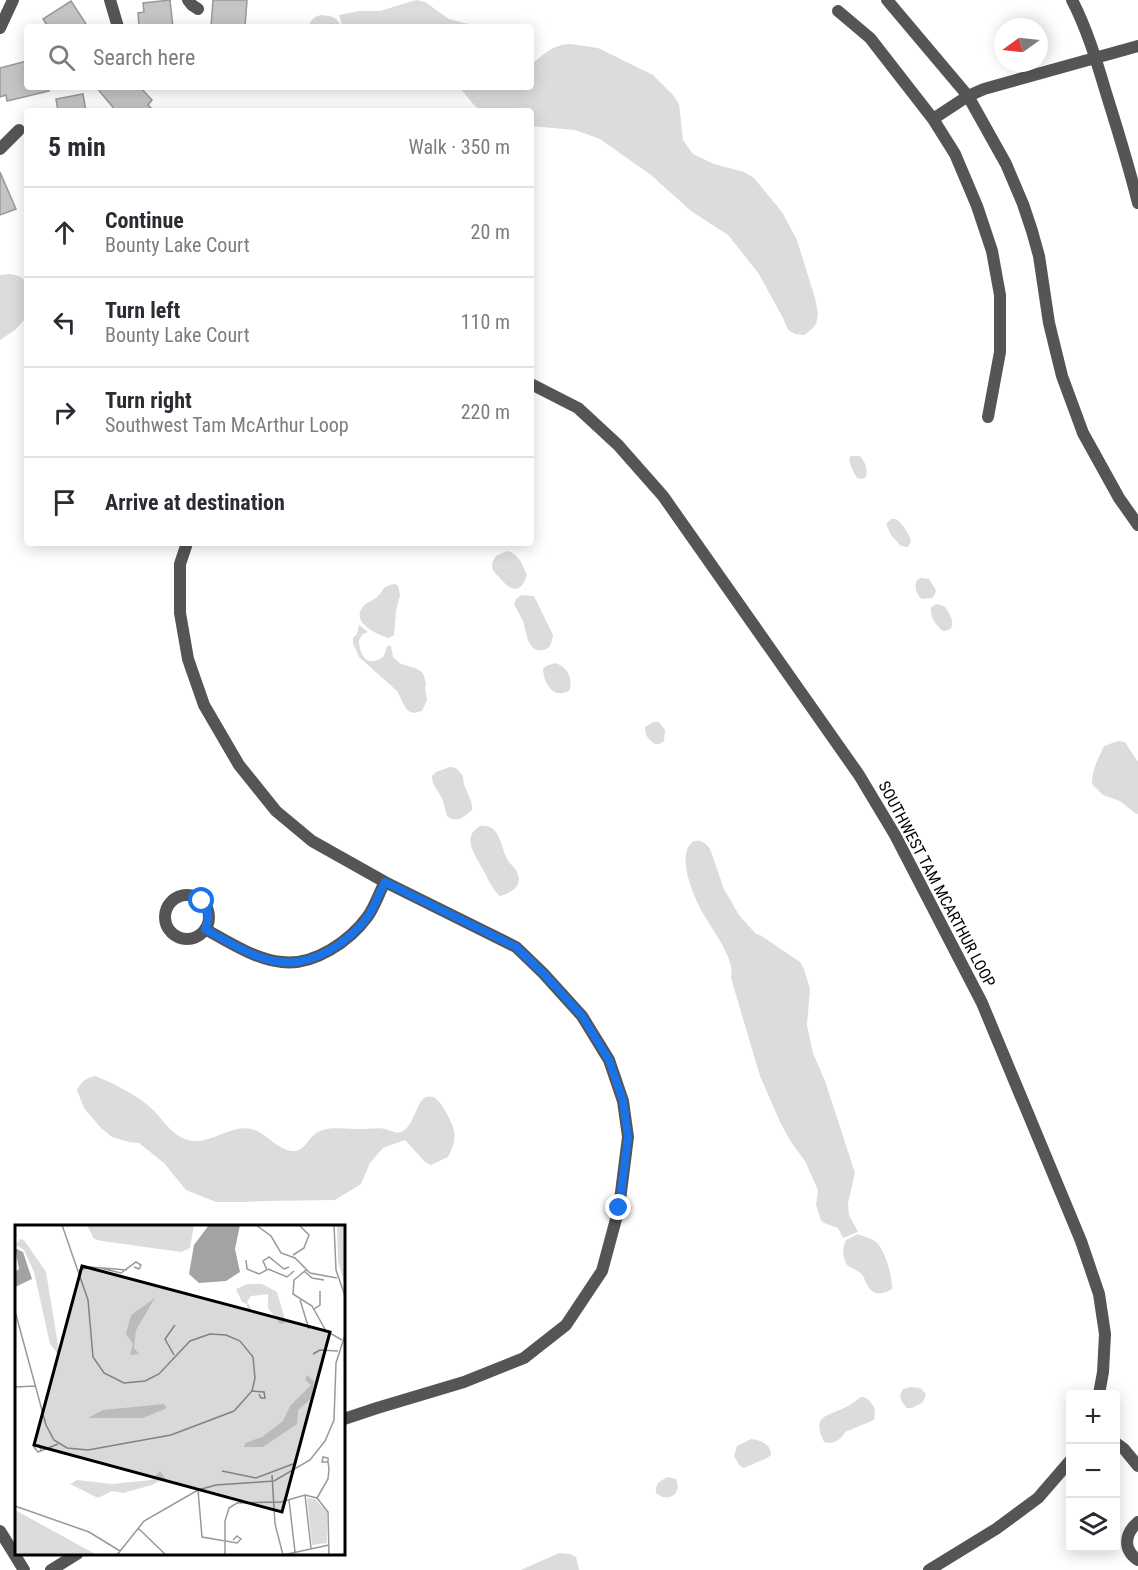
<!DOCTYPE html>
<meta charset="utf-8">
<style>
body{margin:0;font-family:"Roboto Condensed",sans-serif;background:#f7f7f7;color:#2b2b33}
.controls{position:absolute;right:18px;bottom:18px;display:grid;overflow:hidden;border-radius:6px;box-shadow:0 3px 15px #0003}
.controls button{width:54px;height:54px;display:grid;place-items:center;padding:0;border:0;border-bottom:2px solid #e1e1e2;background:#fff;color:#2b2b33;font:30px sans-serif}
.compass{position:absolute;left:994px;top:18px;width:54px;height:54px;border-radius:50%;background:#fff;box-shadow:0 3px 15px #0003;rotate:255deg}
.stop{position:absolute;width:18px;height:18px;margin:-14px;border:4px solid #1a73e8;border-radius:50%;background:#fff}
.stop.end{background:#1a73e8;border-color:#fff;box-shadow:0 2px 6px #0008}
.list{margin:0;padding:0;list-style:none}
h2{display:flex;justify-content:space-between;align-items:center;height:78px;margin:0;padding:0 24px;font-size:26px}
h2 small{font-size:20px;font-weight:400;color:#7c7c81}
.list li{display:grid;grid-template-columns:39px 1fr auto;gap:18px;align-items:center;box-sizing:border-box;height:90px;padding:0 24px;border-top:2px solid #e1e1e2}
.list b{display:block;font-size:22px;white-space:nowrap}
.list p{margin:0;font-size:20px;white-space:nowrap;color:#7c7c81}
.list em{font-size:20px;font-style:normal;color:#7c7c81}
.icon{flex:none;width:33px;height:33px;fill:none;stroke:currentColor;stroke-width:2;stroke-linecap:round;stroke-linejoin:round}
.map{position:relative;flex:none;width:1138px;height:1570px;overflow:hidden}
.search{position:absolute;background:#fff;box-shadow:0 3px 15px #0003;left:24px;top:24px;width:510px;height:66px;display:flex;align-items:center;gap:15px;box-sizing:border-box;padding:0 21px;border-radius:6px;color:#7c7c81;font-size:22px}
.panel{position:absolute;background:#fff;box-shadow:0 3px 15px #0003;left:24px;top:108px;width:510px;height:438px;border-radius:6px}
.map>svg:first-child{display:block}
</style>
<div class="map">
<svg width="1138" height="1570" viewBox="0 0 1138 1570">
<rect width="100%" height="100%" fill="#fff"/>
<path fill="#dcdcdc" d="M416 0 425 2 449 19 480 27H343L339 15 359 11H380Z
M322 15C332 16 337 17 341 27H308C311 20 314 16 322 15Z
M570 44 598 48 653 75 673 95 679 104 683 140 693 154 714 164 744 172 754 178 782 212 797 240 815 298 818 314 816 324 811 330 804 335 795 334 788 330 784 320 759 274 728 235 691 211 651 175 600 139 575 130 531 126V111H481L474 105 459 87H531V65C544 54 552 45 570 44Z
M10 274 19 276 27 282V317L15 330 0 340V275Z
M851 456H860C865 462 868 469 866 477L862 479 857 478 852 469 849 459Z
M891 519H896C903 525 909 533 911 541L908 547 901 546 891 535 886 524Z
M507 551C519 554 522 564 527 575 521 594 511 592 500 578 496 574 492 571 492 565 492 562 494 559 496 556Z
M921 578 929 579 936 590 935 594 932 598 922 599C916 594 914 588 917 580Z
M395 584 398 586 400 595 396 611 394 635 388 638C376 634 352 623 362 608 365 602 373 601 377 597 386 589 380 587 395 584Z
M521 595 534 596 553 635C552 641 551 649 543 650 528 654 526 631 523 621 520 615 517 610 514 604L516 599Z
M938 604 945 607C951 615 959 630 943 631 936 625 930 618 931 608L934 605Z
M359 625 368 632 363 634 359 640C359 650 363 663 375 661 378 660 382 658 384 656 385 653 386 649 387 646H391L393 657 401 664 415 668 422 672 424 676 426 684 425 688 427 700 422 711 414 713 410 712 406 709 397 691 359 657 353 643V638L357 634Z
M555 663C567 666 574 679 569 691 553 699 544 684 543 669L546 666Z
M653 722H659L665 730 664 741 660 744H655C648 739 645 736 645 727Z
M1118 741 1125 742 1138 762V814L1135 813 1120 801 1103 795 1092 784C1092 769 1098 759 1104 746Z
M450 767 456 768 463 776C463 791 473 797 472 810 464 817 456 824 447 816 445 809 444 801 440 795 436 787 432 785 432 776L436 772Z
M480 826C501 824 500 846 507 859 509 863 513 866 516 870 524 884 514 892 500 896 491 888 488 878 482 868 475 855 461 837 480 826Z
M694 841C701 840 705 842 710 849L724 889 739 915 756 934 760 935 800 962 804 969 810 989 807 1025 813 1053 825 1081 855 1173 848 1203 849 1215 858 1232 843 1238 838 1228 824 1223 821 1220 816 1205 818 1190 805 1161 791 1142 780 1122 760 1076 731 978C736 958 710 927 701 910 693 894 675 853 694 841Z
M96 1076C112 1083 139 1096 151 1108 162 1118 171 1134 185 1139 208 1148 229 1124 251 1129 266 1132 280 1153 295 1151 307 1150 308 1134 323 1130 334 1127 343 1129 354 1129 364 1130 376 1127 386 1129 392 1131 397 1135 403 1131 417 1123 416 1092 433 1097 441 1099 453 1124 454 1131 456 1140 452 1150 448 1157L431 1165 425 1162 405 1140 383 1148 370 1163 361 1184 335 1200 265 1201 246 1202H216L186 1190 164 1163 139 1143 129 1142 112 1137 101 1128 84 1108 77 1090C81 1082 87 1077 96 1076Z
M858 1234C864 1237 872 1238 876 1242 886 1251 892 1276 892 1289 883 1295 873 1296 867 1285 865 1282 865 1279 863 1276 859 1270 852 1269 847 1265 842 1255 842 1250 846 1240Z
M911 1387 920 1388 926 1394 923 1402 912 1408H907C901 1401 898 1398 903 1389Z
M861 1397C869 1397 871 1403 875 1409L874 1420 845 1432C841 1440 833 1445 824 1442 812 1417 824 1417 844 1408 850 1406 855 1401 861 1397Z
M751 1439C761 1440 771 1444 771 1455L767 1458 744 1468 740 1466 734 1456 737 1446Z
M668 1477 676 1479C683 1495 666 1503 656 1493 655 1483 660 1481 668 1477Z
M559 1553 570 1554 576 1557 579 1570H521Z"/>
<path fill="#c4c4c4" stroke="#999" stroke-width="1.5" d="M170 0 173 27H139L138 13 144 12 143 3Z
M213 0H247L245 27H216L211 26Z
M71 1 88 27H48L43 19Z
M27 61V87H48L49 91 7 101 6 95 0 97V68Z
M96 87H140L152 100 148 105 154 111H116Z
M83 94 86 111H58L56 99Z
M0 172 16 209 0 215Z"/>
<g fill="none" stroke-linecap="round" stroke-linejoin="round">
<path stroke="#555" stroke-width="12" d="M110 0 118 27
M188 0 192 5 198 9
M1072 0C1088 31 1097 63 1107 96 1118 131 1129 167 1138 203
M838 11 870 38 933 119 955 154 977 206 992 251 1000 295V352L988 417
M0 28 13 0
M933 119 968 96 984 89 1138 46
M0 149 19 130
M531 384 578 408 618 445 663 496 859 775 895 835 982 1003 1081 1241 1099 1294 1105 1334 1103 1372 1099 1394
M187 543 180 564V613L188 659 204 705 239 765 276 811 312 841 385 882 516 947 543 973 582 1016 609 1060 623 1101 628 1137 619 1208 602 1271 566 1325 524 1358 464 1382 377 1408 344 1419
M165 917a22 22 0 1 1 44 0a22 22 0 1 1-44 0Z
M205 929C227 941 256 960 282 962 314 966 350 941 368 916 375 906 379 893 385 882
M1116 1443 1124 1449 1138 1466
M1138 1522C1124 1534 1123 1550 1138 1560
M0 1531 24 1570
M51 1570 77 1554
M929 1570 996 1529 1038 1498 1070 1461"/>
<path stroke="#555" stroke-width="12" d="M887 0 968 96 1006 164 1023 204 1032 231 1039 256 1049 323 1062 376 1083 433 1119 498 1138 525"/>
</g>
<g fill="none" stroke-linecap="round" stroke-linejoin="round">
<path stroke="#1a73e8" stroke-width="8" d="M202 901C209 911 210 918 205 929 227 941 256 960 281 962 314 966 350 941 368 916 375 906 379 893 385 882L516 947 543 973 582 1016 609 1060 623 1101 628 1137 619 1208"/>
</g>
<g text-anchor="middle" dominant-baseline="central" stroke-width="4.5" stroke-linejoin="round" paint-order="stroke">
<g font-size="16" fill="#000" stroke="#fff">
<text transform="translate(937 884) rotate(62)">SOUTHWEST TAM MCARTHUR LOOP</text>
</g>
</g>
<g transform="translate(15 1225)">
<rect width="330" height="330" fill="#fff"/>
<path d="M72 0H179L175 23 166 27 87 16 79 14ZM5 14 9 15 31 47 45 132 35 119 19 47 9 25 1 20ZM232 59H247L262 67 271 98 265 99 253 83V69L236 71 232 77 237 85H232V79L227 77 221 64ZM140 73 121 105 119 123 124 129 115 130 118 119 111 109 116 90ZM292 150 299 156 297 173 283 185 282 199 248 222H229L230 218 247 212 268 196 275 181 296 160 290 155ZM149 179 152 183 128 193H73L88 185ZM145 246 150 253 137 260 108 268 97 266 83 273 55 259 62 255 97 259 136 255ZM0 285 82 330H0Z" fill="#dcdcdc"/>
<path d="M322 0H330V61L323 36Z" fill="#dcdcdc"/>
<path d="M292 273 300 274 312 287V318L297 320Z" fill="#dcdcdc"/>
<path d="M194 0H225L220 24 225 47 211 56 184 58 174 49 179 20ZM0 23 8 27 17 54 0 62V47L4 44Z" fill="#a3a3a3"/>
<path fill="none" stroke="#999" stroke-width="1.5" d="M241 0 256 11 266 28 280 33 295 48 322 53M319 0 321 45 330 71M278 30 289 23 294 10 284 0M231 35 232 44 244 49 252 45 248 36 254 32 269 44 274 42M85 43 106 48 121 37 126 40 124 44 119 42M253 44 272 52 279 46M64 45 75 42 112 45M291 45 279 55 278 69 297 81 311 106 327 115M289 46 297 53 309 55M285 75 294 104M299 84 305 80V66M0 86 31 200 39 215 52 223 73 225 156 210 219 186 237 166 240 153 238 132 225 116 211 110 195 109 175 116 144 149 130 156 109 158 89 148 78 132 73 75 47 0M298 129 305 125 323 126M159 130 150 114 160 100M0 162 20 161M237 166 249 167 250 173H246L244 169M26 225 24 220 19 222 23 227 43 219M207 246 241 253 278 239M257 250 260 299 268 330M183 265 187 312 222 318 226 314 222 311 218 315M290 270 296 323M302 273 313 254 314 244 313 237V233L308 232 307 237H313M274 275 280 327M0 281 74 307 105 326M123 303 151 330M102 330 129 296 183 265 201 260 259 256 295 235 310 216 319 195 321 138 330 110M210 330V296L214 283 222 278 266 277 290 270 302 273 313 287 314 330M268 330 314 320"/>
<path fill="#000" fill-opacity="0.15" stroke="#000" stroke-width="3" d="M67 41 315 107 267 287 19 220Z"/>
<rect width="330" height="330" fill="none" stroke="#000" stroke-width="3"/>
</g>
</svg>
<div class="controls">
<button>+</button>
<button>−</button>
<button><svg class="icon" aria-label="layers" viewBox="0 0 24 24"><path d="M12 4l9 5-9 5-9-5zM3 14l9 5 9-5"/></svg></button>
</div>
<svg class="compass" viewBox="-18 -18 36 36"><path d="M0-13l5 13h-10z" fill="#e53935"/><path d="M0 13l5-13h-10z" fill="#7c7c81"/></svg>
<div class="stop" style="left:202px;top:901px"></div>
<div class="stop end" style="left:619px;top:1208px"></div>
<div class="search"><svg class="icon" aria-label="search" viewBox="0 0 24 24"><circle cx="10" cy="10" r="6"/><path d="M15 15l6 6"/></svg>Search here</div>
<section class="panel">
<h2>5 min<small>Walk · 350 m</small></h2>
<ul class="list">
<li><svg class="icon" aria-label="ahead" viewBox="0 0 24 24"><path d="M12 20V5M6 11l6-6 6 6"/></svg><div><b>Continue</b><p>Bounty Lake Court</p></div><em>20 m</em></li>
<li><svg class="icon" aria-label="left" viewBox="0 0 24 24"><path d="M17 20v-9H6M10 6l-5 5 5 5"/></svg><div><b>Turn left</b><p>Bounty Lake Court</p></div><em>110 m</em></li>
<li><svg class="icon" aria-label="right" viewBox="0 0 24 24"><path d="M7 20v-9h11M14 6l5 5-5 5"/></svg><div><b>Turn right</b><p>Southwest Tam McArthur Loop</p></div><em>220 m</em></li>
<li><svg class="icon" aria-label="arrive" viewBox="0 0 24 24"><path d="M6 21V4h12l-3 4 3 4H6"/></svg><div><b>Arrive at destination</b></div></li>
</ul>
</section>
</div>
